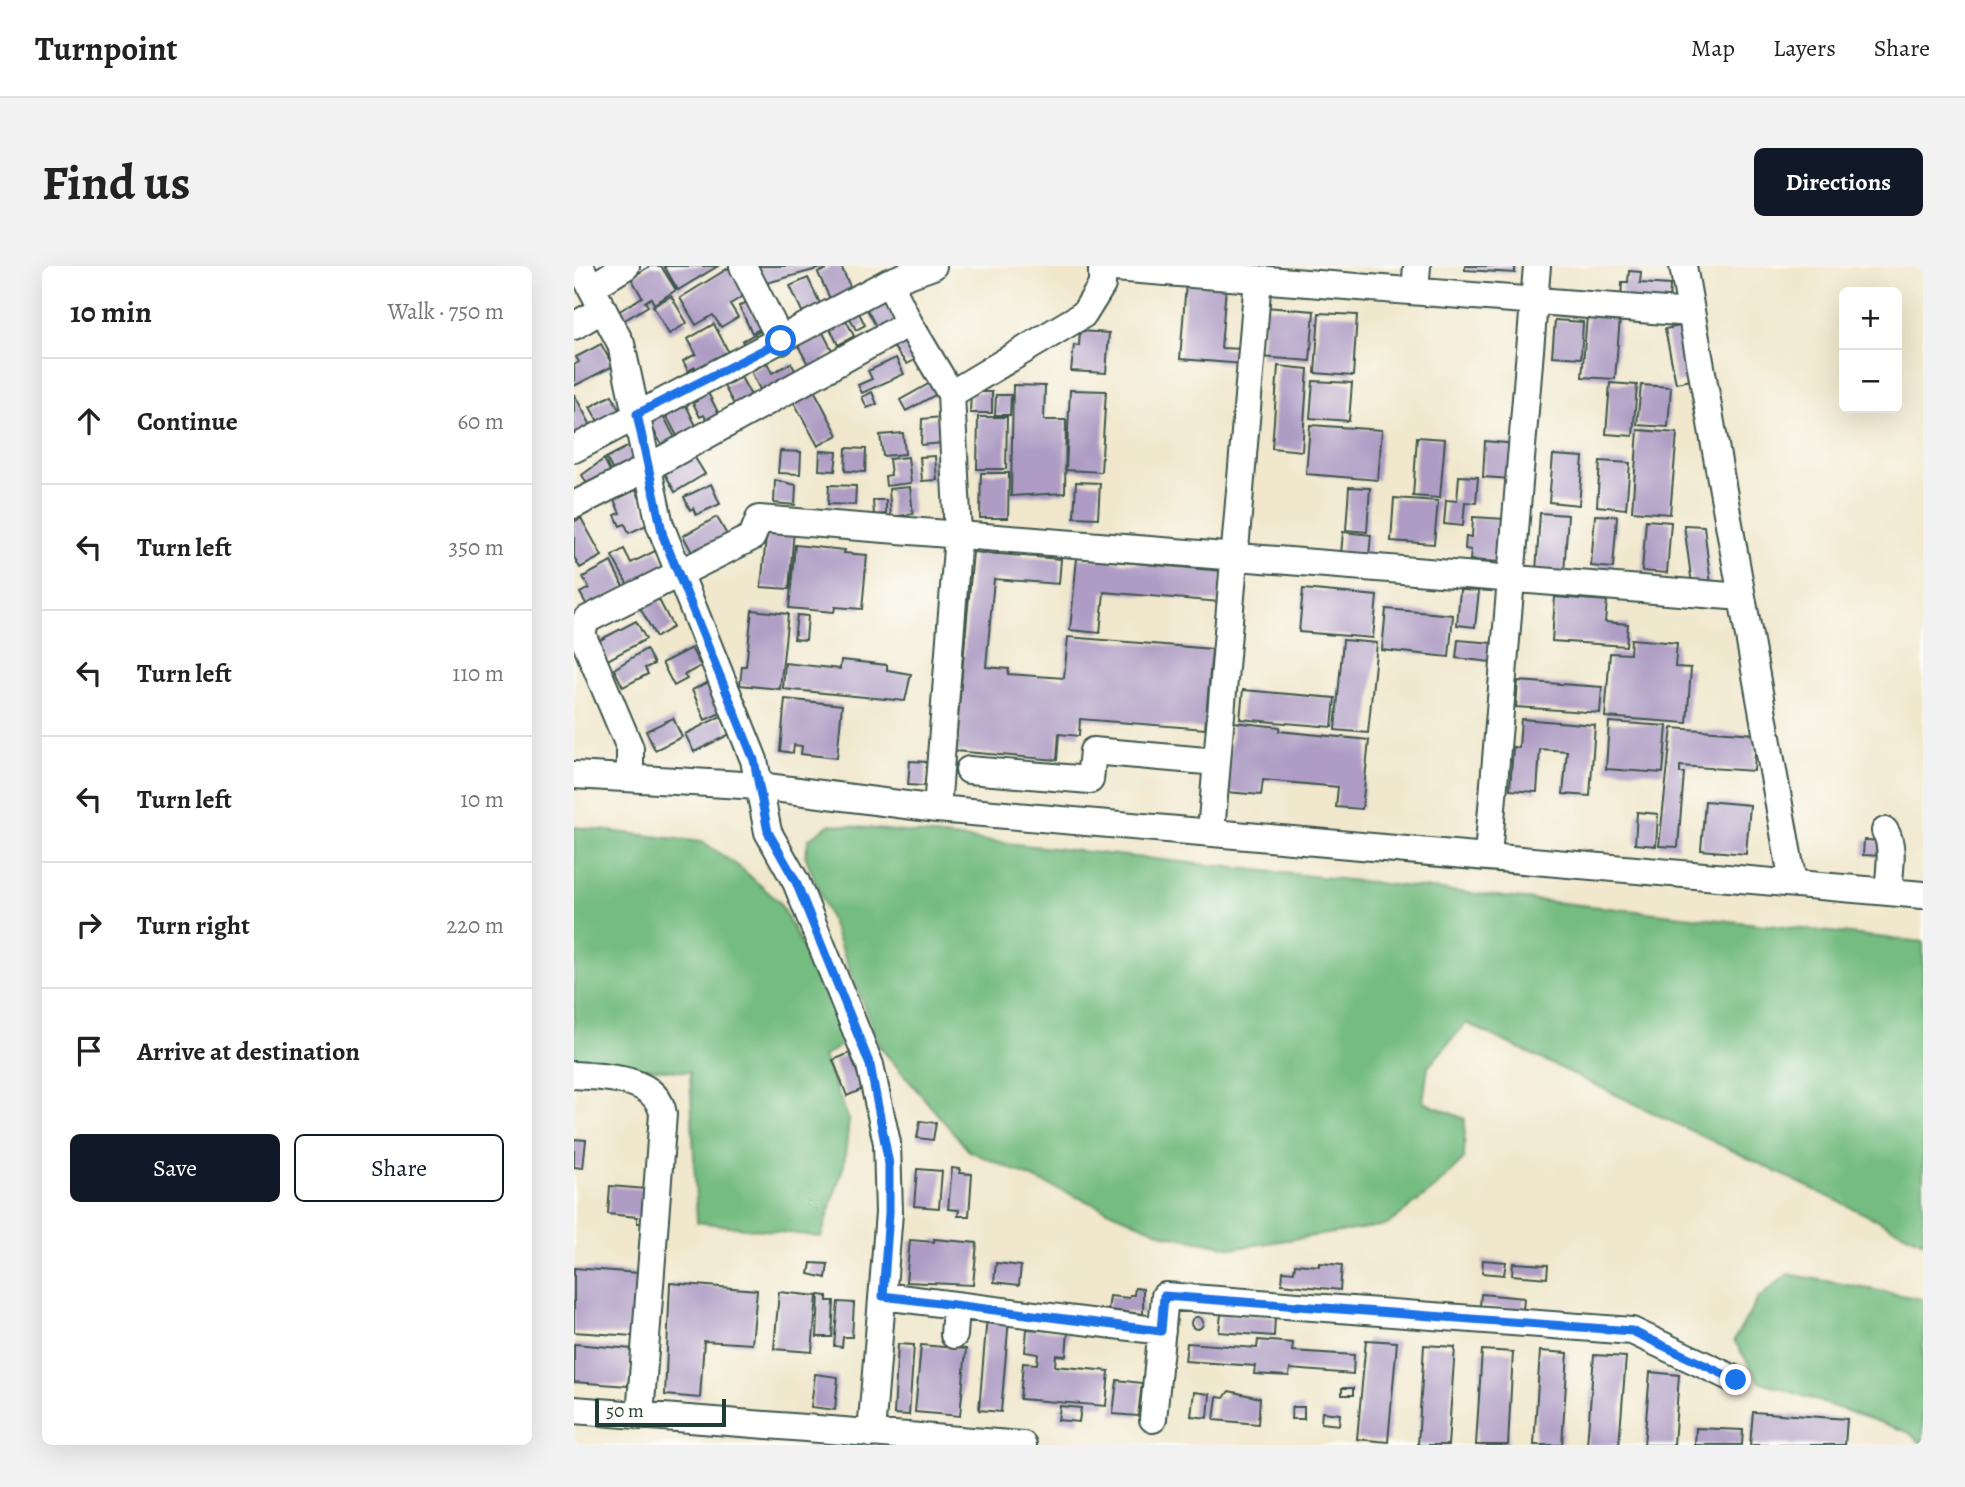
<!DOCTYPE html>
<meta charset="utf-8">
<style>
body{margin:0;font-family:Alegreya,serif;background:#f2f2f2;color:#222}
.controls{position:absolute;right:21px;top:21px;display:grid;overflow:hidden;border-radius:10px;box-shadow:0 7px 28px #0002}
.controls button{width:63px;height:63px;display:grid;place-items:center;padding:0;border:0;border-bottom:2px solid #e0e0e0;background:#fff;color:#222;font:35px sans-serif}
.scale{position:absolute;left:21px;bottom:18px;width:131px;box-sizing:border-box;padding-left:7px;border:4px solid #1f3d34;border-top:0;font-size:19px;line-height:24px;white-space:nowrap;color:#1f3d34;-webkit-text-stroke:5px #fdfcf7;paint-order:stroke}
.stop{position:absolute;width:21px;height:21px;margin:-16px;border:5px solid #1a73e8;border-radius:50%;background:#fff}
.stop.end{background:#1a73e8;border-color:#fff;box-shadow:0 2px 7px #0008}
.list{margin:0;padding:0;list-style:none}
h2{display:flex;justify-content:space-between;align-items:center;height:91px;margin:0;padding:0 28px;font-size:30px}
h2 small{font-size:23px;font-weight:400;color:#767676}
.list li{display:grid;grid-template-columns:46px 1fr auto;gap:21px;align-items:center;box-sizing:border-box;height:126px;padding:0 28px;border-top:2px solid #e0e0e0}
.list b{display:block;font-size:26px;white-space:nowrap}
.list em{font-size:23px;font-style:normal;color:#767676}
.actions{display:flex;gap:14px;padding:21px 28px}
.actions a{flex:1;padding:16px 0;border:2px solid #111827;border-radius:10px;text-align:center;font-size:24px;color:#111827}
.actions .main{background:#111827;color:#fff}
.icon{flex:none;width:38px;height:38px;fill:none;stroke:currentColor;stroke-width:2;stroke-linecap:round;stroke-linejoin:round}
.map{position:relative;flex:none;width:1349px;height:1179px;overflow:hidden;border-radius:10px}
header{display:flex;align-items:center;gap:42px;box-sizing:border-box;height:98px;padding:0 35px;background:#fff;border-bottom:2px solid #e0e0e0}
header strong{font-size:33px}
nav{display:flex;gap:38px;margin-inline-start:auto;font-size:24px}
.intro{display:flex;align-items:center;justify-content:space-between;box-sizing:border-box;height:168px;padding:0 42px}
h1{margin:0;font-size:49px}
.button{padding:18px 32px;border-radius:10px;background:#111827;color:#fff;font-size:24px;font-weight:700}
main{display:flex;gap:42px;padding:0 42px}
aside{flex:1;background:#fff;border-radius:10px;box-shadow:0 7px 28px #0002}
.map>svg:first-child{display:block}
</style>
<header>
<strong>Turnpoint</strong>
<nav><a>Map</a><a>Layers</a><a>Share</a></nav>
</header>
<div class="intro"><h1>Find us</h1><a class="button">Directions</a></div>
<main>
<aside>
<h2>10 min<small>Walk · 750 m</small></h2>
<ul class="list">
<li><svg class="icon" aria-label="ahead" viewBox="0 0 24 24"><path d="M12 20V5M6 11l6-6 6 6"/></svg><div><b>Continue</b></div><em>60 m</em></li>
<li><svg class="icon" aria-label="left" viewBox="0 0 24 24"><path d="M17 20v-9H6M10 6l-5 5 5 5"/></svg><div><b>Turn left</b></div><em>350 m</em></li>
<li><svg class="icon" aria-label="left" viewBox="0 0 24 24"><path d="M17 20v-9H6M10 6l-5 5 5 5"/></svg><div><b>Turn left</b></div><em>110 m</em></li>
<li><svg class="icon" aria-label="left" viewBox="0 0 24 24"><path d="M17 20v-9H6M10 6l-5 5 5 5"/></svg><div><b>Turn left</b></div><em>10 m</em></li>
<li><svg class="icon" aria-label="right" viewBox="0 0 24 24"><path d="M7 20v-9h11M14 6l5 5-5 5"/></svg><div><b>Turn right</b></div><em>220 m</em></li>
<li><svg class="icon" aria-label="arrive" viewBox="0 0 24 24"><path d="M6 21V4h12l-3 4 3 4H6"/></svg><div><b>Arrive at destination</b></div></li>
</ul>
<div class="actions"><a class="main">Save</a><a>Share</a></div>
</aside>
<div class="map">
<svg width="1349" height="1179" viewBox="0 0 1349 1179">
<rect width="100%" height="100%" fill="#fdfcf7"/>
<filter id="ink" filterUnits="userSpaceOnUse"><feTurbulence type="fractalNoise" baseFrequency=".0143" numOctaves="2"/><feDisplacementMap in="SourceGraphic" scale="14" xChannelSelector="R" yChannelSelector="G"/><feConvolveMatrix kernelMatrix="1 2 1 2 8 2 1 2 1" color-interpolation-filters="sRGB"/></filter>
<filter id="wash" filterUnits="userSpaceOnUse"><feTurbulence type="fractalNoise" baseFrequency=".00686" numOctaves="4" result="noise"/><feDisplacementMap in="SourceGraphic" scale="28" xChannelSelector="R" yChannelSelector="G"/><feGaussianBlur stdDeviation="1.57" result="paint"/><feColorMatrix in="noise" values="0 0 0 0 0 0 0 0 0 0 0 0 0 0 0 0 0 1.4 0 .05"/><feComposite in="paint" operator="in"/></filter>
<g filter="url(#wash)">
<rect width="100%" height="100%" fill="#f0e7cc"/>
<path fill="#75bc80" stroke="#4a7c5a" stroke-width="2" d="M256 558 1349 676V976L892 757 854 801 849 836 891 853 890 893 861 922 813 959 661 982 592 969 395 885 306 781 231 589 235 573Z
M0 561 129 576 168 603 205 636 265 750 273 775 249 791 275 854 270 898 247 971 123 956 116 806 0 796Z
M1214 1008 1349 1033V1179L1334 1166 1185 1115 1160 1074 1184 1033Z"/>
<g id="blocks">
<path fill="#ae9cc4" d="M76 0H87L102 24 80 38 77 32 71 36 74 40 49 55 44 46 68 31 57 12Z
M90 0H144L104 24Z
M158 0 173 28 156 38 164 51 147 61 139 49 122 59 106 32Z
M184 0H251V1L189 18Z
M258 0H267L278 25 257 35 244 7Z
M891 0H941V7L891 4Z
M1055 5 1067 6 1066 17 1096 19 1095 37 1047 34 1048 16H1054Z
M234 12 250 46 232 54 216 20Z
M612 17 652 20 647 82 671 83 670 98 606 93Z
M310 25 325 56 305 66 289 36Z
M97 30 113 57 95 68 79 40Z
M181 32 194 59 178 67 165 40Z
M691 41 740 45 736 95 687 91Z
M283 43 291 59 282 64 274 48Z
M745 47 783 49 779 110 741 107Z
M270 50 280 70 264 79 254 58Z
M1013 50 1046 52 1041 113 1008 111Z
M981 54 1009 56 1007 92 978 90Z
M140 58 158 93 124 107 121 101 114 105 109 95 122 88 114 73Z
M1111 59 1122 113 1102 117 1091 63Z
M246 61 259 86 237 104 221 74Z
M190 63 196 75 174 86 168 75Z
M506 65 535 67 532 107 497 105 500 79 505 80Z
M334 71 346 91 333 98 320 82 321 78Z
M27 78 39 100 0 120V99L5 96 2 91Z
M322 92 330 108 288 127 284 119 298 113 294 105Z
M193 97 198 107 217 97 225 111 189 130 177 105Z
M704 100 734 103 728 185 698 182Z
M167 111 180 135 163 144 150 120Z
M739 115 778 117 775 155 736 152Z
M358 116 365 127 332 145 326 134Z
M1036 117 1063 119 1059 170 1032 168Z
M439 119 471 120 470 154H492L491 227 437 230Z
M1067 119 1097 121 1094 161 1063 159Z
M238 120 264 169 244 180 217 131Z
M132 123 147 152 135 158 130 149 126 151 119 137 123 135 120 129Z
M496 124 532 125 527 206 492 204Z
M298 126 303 138 293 142 288 131Z
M397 126H418V147H396Z
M0 128 20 165 0 173Z
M38 129 48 150 27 161 16 141Z
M422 129H437L436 149H421Z
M110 135 124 164 105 174 90 145Z
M87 145 103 176 90 183 73 152Z
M367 151 369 177 347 179 348 153Z
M404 151H433L432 203H403Z
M736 159 808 164 804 214 732 208Z
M1064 164 1103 167 1096 248 1058 245Z
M329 167 331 188 309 190 306 169Z
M843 171 871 173 866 232 839 230Z
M911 175 941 178 938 213 909 211Z
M55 180 66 200 43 212 32 192Z
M272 182 292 183 291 206 271 205Z
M206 185 227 186 226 208 204 207Z
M246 185 263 186 261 205 245 204Z
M118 187 131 208 101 226 89 204Z
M979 189 1009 191 1005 239 975 236Z
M361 190 363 214 348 215 346 191Z
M334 191 337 217 312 220 311 210 317 209 315 193Z
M30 193 40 213 17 225 8 209Z
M1026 195 1056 197 1052 243 1023 240Z
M407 207H435L434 252H406Z
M885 210 904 211 902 237 891 236 889 260 870 258 872 234 883 235Z
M201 214 222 219 221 239 200 237Z
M502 216 526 217 524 252 500 251Z
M137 218 146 238 122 249 119 242 116 244 110 231Z
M255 219 282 220 281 239 254 238Z
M336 221 339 248 317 251 315 223Z
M775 221 796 222 793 266 772 264Z
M62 224 77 257 55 267 51 258 46 260 41 249 46 247 40 234Z
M820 232 864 235 860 278 817 275Z
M299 234H312V248L300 249Z
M966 247 994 249 990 307 962 305Z
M1021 249 1043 250 1039 302 1017 300Z
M143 251 153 269 119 288 109 270Z
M899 251 931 253 928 296 896 294 897 284 891 283 892 270 898 271Z
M7 252 28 290 6 302 0 291V256Z
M1072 254 1097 256 1093 307 1068 305Z
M1110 259 1130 260 1137 319 1118 318Z
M193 261 220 264 215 323 187 321Z
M769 266 797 269 795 290 767 288Z
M221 279 271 284 270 287 293 289 288 343 261 341 260 346 215 342Z
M50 283 57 297 83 284 93 301 55 321 38 290Z
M399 286 487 293 485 318 420 313 412 401 435 403 434 408 490 412 494 371 638 383 631 463 506 453 505 470 485 468 483 494 381 485Z
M503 292 649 305 646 336 530 326 526 367 496 364Z
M37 296 50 322 14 341 6 327 15 322 9 311Z
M729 323 803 330 799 372 725 366Z
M886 324 905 325 901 361 883 359Z
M82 328 99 361 82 371 64 338Z
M981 331 1033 335 1031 356 1054 358 1052 380 978 375Z
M812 343 879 349 875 391 808 384Z
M178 344 214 348 206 423 166 419 168 400H172Z
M223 349 234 350 232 374 220 373Z
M62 355 72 373 32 395 22 376Z
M1057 373 1103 377 1101 401 1117 402 1113 457 1031 451 1036 387 1056 388Z
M769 374 803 377 794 467 761 464Z
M884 374 919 377 917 396 882 392Z
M117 382 127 400 110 409 113 413 100 420 88 397Z
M72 383 80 398 71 402 74 408 49 421 40 403Z
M267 394 313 399V404L337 408 331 435 209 423 211 397 266 403Z
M944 415 1028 421 1026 447 942 441Z
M135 416 149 446 131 454 118 424Z
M669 424 761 432 758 461 666 453Z
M211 433 268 439 263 492 227 488 228 480 220 479 219 487 206 485Z
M147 450 156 468 120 486 111 468Z
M99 452 108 471 81 484 72 465Z
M947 453 1021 459 1016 530 989 528 993 485 966 483 963 526 936 524 939 481 945 482Z
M659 456 706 461 705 465 795 474 788 543 762 541 764 521 689 514 687 529 652 526Z
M1035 456 1093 460 1089 507 1032 503Z
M1098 462 1182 468 1180 505 1106 500V507H1110L1104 581 1085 580Z
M336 495 353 496 351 520 334 519Z
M1131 535 1176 539 1172 588 1127 584Z
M1063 546 1084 548 1082 580 1061 578Z
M1290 574 1311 575V590L1289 589Z
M276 787 289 823 273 830 259 794Z
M346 855 362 857 359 874 343 872Z
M0 873 12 874 9 902 0 901Z
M378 902 386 903 385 907 398 908 395 950H384L385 944 374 943Z
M343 903 368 905 365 942 340 940Z
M36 920 72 923 67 957H63V951L34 948Z
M360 973 403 977 399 1019 332 1016 336 974 360 976Z
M909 994 932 996 930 1009 908 1007Z
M237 997 254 998 252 1012 235 1008Z
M422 997 447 1000 445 1019 420 1016Z
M745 997 768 999 766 1024 708 1018 709 1005 720 1006 721 998 745 1000Z
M939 997 974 999 973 1012 938 1009Z
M0 1002 64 1007 59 1070 0 1066Z
M96 1017 183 1024 178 1078 130 1075 126 1132 91 1129Z
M561 1022 569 1023V1048L534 1044 536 1030 555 1032 556 1029H560Z
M205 1026 243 1030 238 1086 200 1083Z
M907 1028 950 1032 949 1044 906 1040Z
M245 1029 253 1030V1035H260L258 1071H243Z
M264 1036 280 1037 278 1071H269L268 1081 260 1080Z
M647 1048 701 1051 700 1070 645 1066Z
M413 1050 435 1052 427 1146 405 1144Z
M617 1057a6 6 0 1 1 12 0a6 6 0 1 1-12 0Z
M453 1063 494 1066 492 1090 482 1089 481 1100 535 1105 532 1140 446 1133 449 1097 463 1098 464 1088 451 1086Z
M684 1074 719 1077 718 1085 780 1089 779 1108 716 1103 715 1110 680 1108 681 1100 611 1095 613 1077 683 1082Z
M792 1074 823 1076 814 1176 783 1173Z
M0 1078 58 1083 54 1120 0 1116Z
M324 1078 340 1079 335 1149 320 1148Z
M347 1079 392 1083 386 1150 341 1146Z
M850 1079 881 1081 874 1179H844Z
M908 1084 939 1086 934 1179H902Z
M966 1085 994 1087 988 1179H960Z
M1020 1089 1052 1091 1045 1179H1013Z
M1076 1106 1105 1109 1100 1179H1070Z
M241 1108 264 1111 261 1144 237 1141Z
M543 1114 568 1117 564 1150 539 1148Z
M768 1122H779V1129H768Z
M655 1125 686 1132 684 1158 640 1154 643 1131 650 1132Z
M620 1126 636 1128 634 1152 617 1150Z
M486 1140 507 1142 505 1156 484 1154Z
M718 1141H730V1153H717Z
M748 1146 766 1148 765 1159 747 1157Z
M1179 1146 1273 1153 1271 1179H1176Z
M1122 1162 1169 1164 1168 1179H1121Z"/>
</g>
</g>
<g filter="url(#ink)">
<use href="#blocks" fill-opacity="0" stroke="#3e564b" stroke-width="2"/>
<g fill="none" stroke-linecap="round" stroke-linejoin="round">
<g stroke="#3e564b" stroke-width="30">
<path id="minor" d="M6 0 47 78 86 259 180 494 194 566 222 616 296 799 313 877 315 947 297 1168
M169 0 207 75
M1109 0 1219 617
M528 1 1117 47
M18 21 52 0
M841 25 843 0
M335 57 377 128 510 48 528 19V0
M0 60 29 43
M0 183 315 16
M0 239 75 201 335 57 315 16 359 0
M395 504 516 514 519 485 643 496
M0 509 185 520 363 543 1349 629
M56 512V482L8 368 12 354 178 271 185 253 1168 331
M363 543 384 269 377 128
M1311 565C1321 580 1315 609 1314 626
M637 566 684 13
M914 590 963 0
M0 809C31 811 83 811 89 848L66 1150
M309 1030 588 1065
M380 1069 382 1040
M0 1144 449 1179
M579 1153 591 1030 1058 1065 1162 1114"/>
</g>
<use href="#minor" stroke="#fff" stroke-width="26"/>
</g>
</g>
<g fill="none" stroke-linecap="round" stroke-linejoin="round" filter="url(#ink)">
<path stroke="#1a73e8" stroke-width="9" d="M207 75 63 148 89 270 180 494 194 566 222 616 296 799 315 898V947L309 1030 587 1065 590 1030 1058 1065 1162 1114"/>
</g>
</svg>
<div class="controls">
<button>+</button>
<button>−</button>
</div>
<div class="scale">50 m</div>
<div class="stop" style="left:207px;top:75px"></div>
<div class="stop end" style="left:1162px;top:1114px"></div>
</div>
</main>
